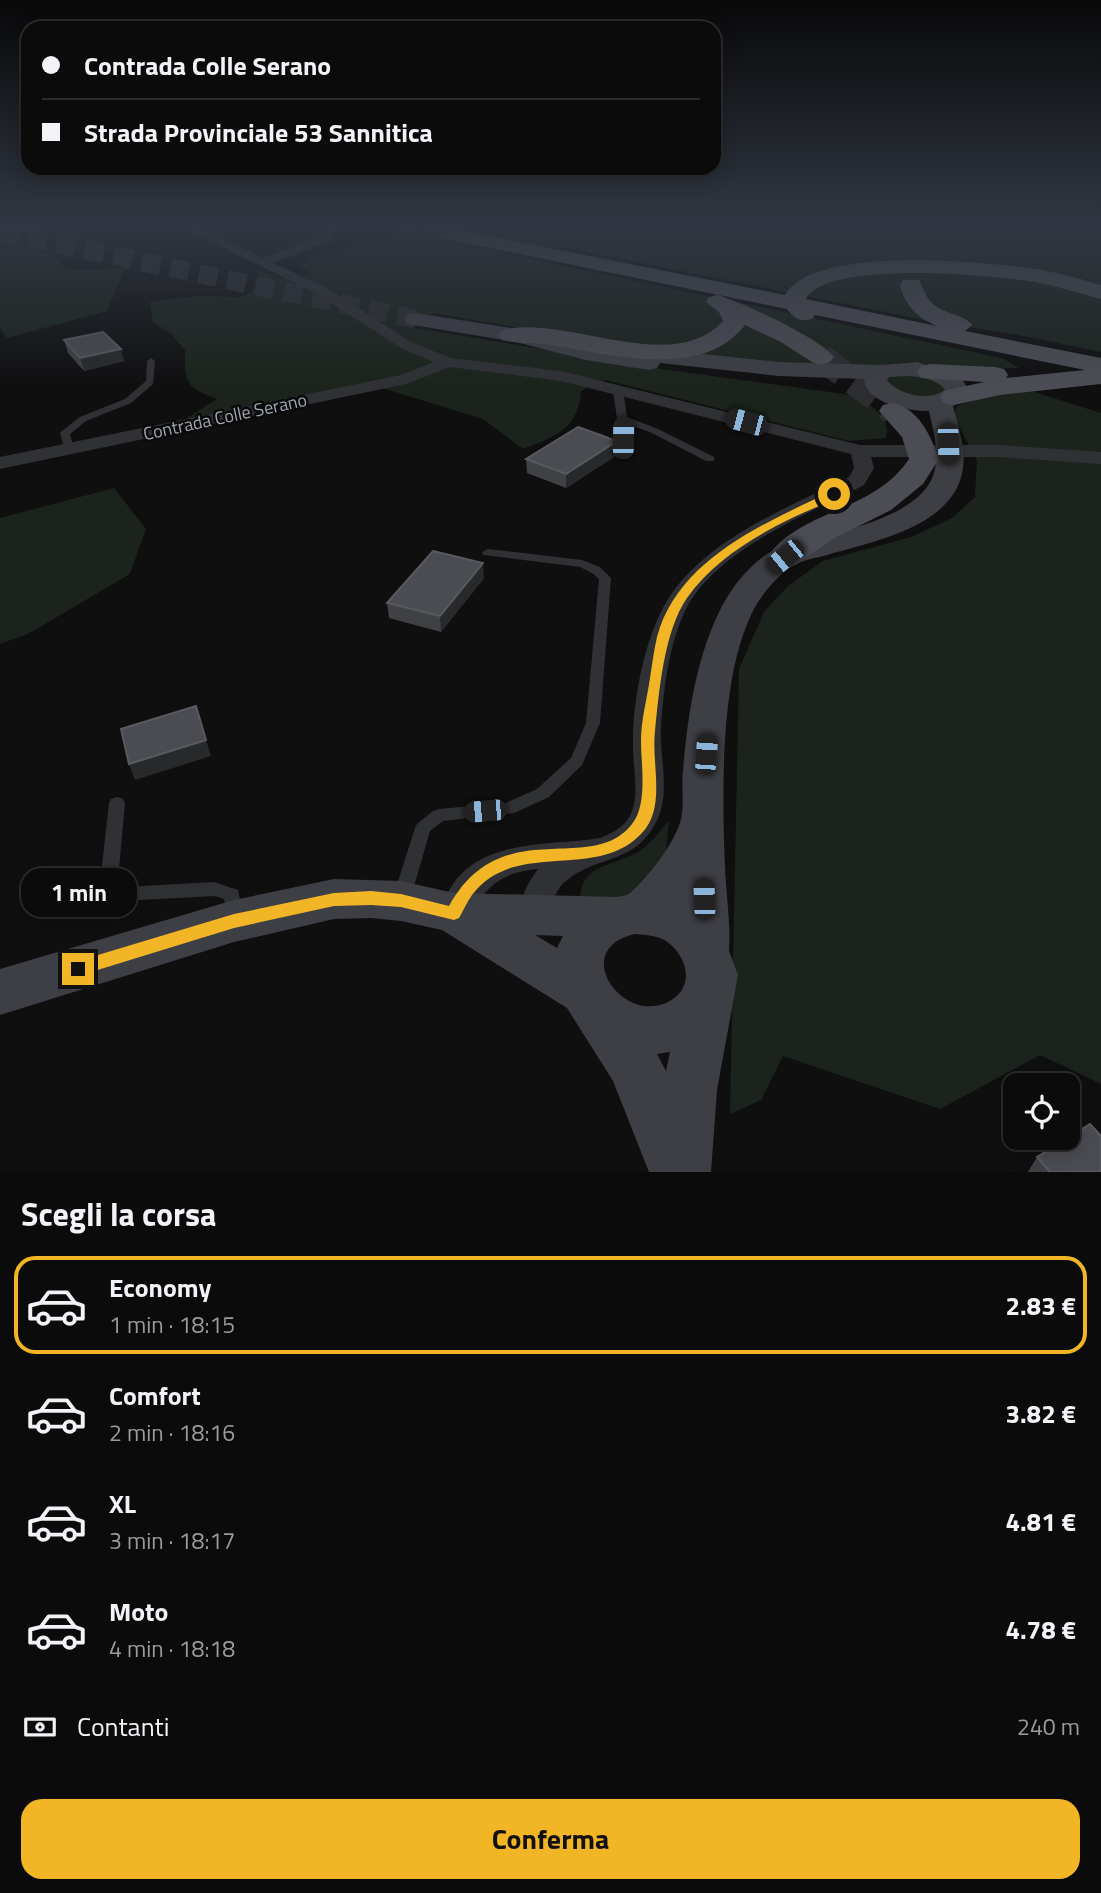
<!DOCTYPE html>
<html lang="it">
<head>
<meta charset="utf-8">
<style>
  :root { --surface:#0b0b0c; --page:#19191a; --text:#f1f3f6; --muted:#9a9b9d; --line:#2b2b2d; --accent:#f2b525 }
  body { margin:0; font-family:"Titillium Web",sans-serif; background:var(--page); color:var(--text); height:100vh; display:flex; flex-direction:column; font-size:26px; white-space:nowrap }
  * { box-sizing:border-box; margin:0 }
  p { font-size:23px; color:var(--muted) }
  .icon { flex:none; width:38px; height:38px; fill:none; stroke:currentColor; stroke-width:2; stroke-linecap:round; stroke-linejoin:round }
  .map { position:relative; height:1172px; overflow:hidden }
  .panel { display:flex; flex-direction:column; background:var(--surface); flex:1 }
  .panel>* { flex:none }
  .top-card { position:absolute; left:21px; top:21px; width:700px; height:154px; border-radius:21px; box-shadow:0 4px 18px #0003,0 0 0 2px var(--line); display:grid; align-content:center; height:154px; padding:0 21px; background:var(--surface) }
  .fabs { position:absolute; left:1003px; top:1073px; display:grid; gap:14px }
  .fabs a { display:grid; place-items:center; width:77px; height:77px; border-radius:14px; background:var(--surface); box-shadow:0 4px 18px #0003,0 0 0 2px var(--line); font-size:35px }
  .end { position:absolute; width:32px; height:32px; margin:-16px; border:9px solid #f2b525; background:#111; box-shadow:0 0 0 4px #111 }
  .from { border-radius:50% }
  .bubble { position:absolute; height:49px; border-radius:21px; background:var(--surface); box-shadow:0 4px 18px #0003,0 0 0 2px var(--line); font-size:23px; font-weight:700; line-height:49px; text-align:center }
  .car { position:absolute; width:21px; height:42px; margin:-21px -10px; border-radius:9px; box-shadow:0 0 5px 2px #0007; background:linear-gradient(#222 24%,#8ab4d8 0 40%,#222 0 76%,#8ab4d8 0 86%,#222 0) }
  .top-card b { display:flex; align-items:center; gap:24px; height:66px; font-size:26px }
  .top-card b+b { border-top:2px solid var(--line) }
  .top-card i { width:18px; height:18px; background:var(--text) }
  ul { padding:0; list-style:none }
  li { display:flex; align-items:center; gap:21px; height:98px; margin:0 14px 10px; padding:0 7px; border:4px solid transparent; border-radius:21px }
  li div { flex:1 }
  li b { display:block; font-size:26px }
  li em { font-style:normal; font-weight:700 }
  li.active { border-color:var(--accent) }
  li>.icon { width:63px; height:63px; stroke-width:1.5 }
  h2 { padding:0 21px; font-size:32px; line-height:84px }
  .pay { display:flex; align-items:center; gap:18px; height:77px; padding:0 21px; font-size:26px }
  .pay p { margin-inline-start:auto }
  .primary-button { display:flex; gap:14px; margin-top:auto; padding:14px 21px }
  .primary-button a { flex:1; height:80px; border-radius:21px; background:var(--accent); color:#111; font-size:28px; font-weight:700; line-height:80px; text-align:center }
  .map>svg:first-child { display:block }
  .green { fill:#1b231c }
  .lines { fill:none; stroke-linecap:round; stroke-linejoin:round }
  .secondary-tunnel { stroke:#2c2d30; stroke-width:19; stroke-dasharray:19 10; stroke-linecap:butt }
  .primary-tunnel { stroke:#2c2d30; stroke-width:27; stroke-dasharray:27 14; stroke-linecap:butt }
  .lane { fill:#303135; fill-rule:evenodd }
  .street { fill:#303135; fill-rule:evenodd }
  .secondary { fill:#3e3f45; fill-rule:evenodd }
  .primary { fill:#4c4d54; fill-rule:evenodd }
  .wall { fill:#404145 }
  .shaded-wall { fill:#28292b }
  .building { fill:#4b4c51; stroke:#585a60; stroke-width:2 }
  .route { fill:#f2b525 }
  .labels { text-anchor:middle; stroke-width:5; stroke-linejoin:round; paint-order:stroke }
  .far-street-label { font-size:18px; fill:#a0a5b1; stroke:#0a0a0b }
</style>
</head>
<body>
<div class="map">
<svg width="1101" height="1172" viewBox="0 0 1101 1172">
  <rect width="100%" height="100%" fill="#0f0f10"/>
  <path class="green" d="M 373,223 L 1101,223 L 1101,352 L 1019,335 L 934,322 L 562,247 L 537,247 L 448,231 L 441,237 L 569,267 L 1002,358 L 1019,368 L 954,369 L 909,362 L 868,367 L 717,362 L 433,313 L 415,328 L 668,370 L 859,396 C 871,406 892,419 886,438 L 849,441 L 605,380 L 581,391 C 579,429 554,437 523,449 L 483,419 L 366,383 L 184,420 L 217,399 C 186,388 184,383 185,350 L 171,334 L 153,322 L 150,302 L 194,296 L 242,297 L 266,281 L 252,268 L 282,279 L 310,275 L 301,265 L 310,257 L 409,233 Z
    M 0,242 L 50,254 L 68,270 L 125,268 L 107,311 L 7,338 L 0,327 Z
    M 892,375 L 929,376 L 946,388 C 935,409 901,392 885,385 L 887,377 Z
    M 1028,390 L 1101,413 L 1101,1084 L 1040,1055 L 940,1109 L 783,1056 L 761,1100 L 730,1114 L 739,669 L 764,612 L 788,586 L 823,561 L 911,537 L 952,518 L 975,497 L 977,460 L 953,416 L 957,406 L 988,395 Z
    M 114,488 L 146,529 L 130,574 L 28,634 L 0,644 L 0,518 Z
    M 669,820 L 666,851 L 655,868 L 638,887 L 620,900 L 580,899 C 581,863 613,867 638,852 C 651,844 659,832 669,820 Z"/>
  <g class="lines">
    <path class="secondary-tunnel" d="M 396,223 L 449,234
      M 0,232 L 415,319"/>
    <path class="primary-tunnel" d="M 821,357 L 893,411"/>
    <path class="lane" d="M 0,223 L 28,228 L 25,230 L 0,225 Z
      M 151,358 L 155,361 L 153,384 L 131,403 L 86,421 L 70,434 L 74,449 L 69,452 L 65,451 L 60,433 L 62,431 L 80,417 L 125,399 L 146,381 L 147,361 Z
      M 618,387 L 623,390 L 627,417 L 658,429 L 714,457 L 714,461 L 706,461 L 652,433 L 628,424 L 628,438 L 623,441 L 620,440 L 613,390 Z
      M 488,549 L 582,560 L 600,567 L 611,578 L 600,723 L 582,765 L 549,797 L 514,813 L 443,821 L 430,831 L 411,897 L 408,902 L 402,904 L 396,902 L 393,897 L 415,828 L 417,824 L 433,811 L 439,809 L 506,803 L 537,789 L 571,758 L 586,723 L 599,579 L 592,573 L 580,567 L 484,555 L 482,553 L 484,551 Z
      M 117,797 L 123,799 L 125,803 L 118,880 L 125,887 L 214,882 L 238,890 L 243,914 L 240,919 L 234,921 L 228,919 L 224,899 L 214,896 L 121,901 C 112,898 105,891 100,883 L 109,803 L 111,799 Z"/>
    <path class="street" d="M 39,223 L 71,223 L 65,227 L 0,235 L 0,227 Z
      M 174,223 L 189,223 L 263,258 L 322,235 L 327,231 L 321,223 L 333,223 L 339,231 L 330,241 L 273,263 L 327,288 L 411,342 L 451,358 L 561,371 L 860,445 L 999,445 L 1101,452 L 1101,464 L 999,457 L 871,457 L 874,468 L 864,485 C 808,514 718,549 687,607 C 669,642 664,687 661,726 C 659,756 671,792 657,820 C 635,868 591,853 560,887 C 551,898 553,915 547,927 L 535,931 L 523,927 C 514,908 526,885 538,869 C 499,872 482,890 466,923 L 454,927 L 442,923 L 438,913 C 442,903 447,893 453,884 C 484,838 553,846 600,838 C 611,834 624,827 630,816 C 640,796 633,769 633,747 C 632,702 645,631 672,593 C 714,535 788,508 849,477 L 854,468 L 851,454 L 561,381 L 450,367 L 406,384 L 0,469 L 0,457 L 401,375 L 434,362 L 401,348 L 317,294 Z"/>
    <path class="secondary" d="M 415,313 L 544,333 L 554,339 L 619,351 L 629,346 L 779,362 L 881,365 L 917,362 L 960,376 L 970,392 L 953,406 C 958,426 966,448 963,468 C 955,527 874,541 827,555 C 817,558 806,559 797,564 C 784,570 774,581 765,592 C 718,652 722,792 725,867 C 726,894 731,924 729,951 L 738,975 L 717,1090 L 711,1172 L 649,1172 L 613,1081 L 567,1008 L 442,930 L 401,921 L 371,918 L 334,919 L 234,942 L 0,1015 L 0,969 L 234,900 L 334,879 L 401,881 L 454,893 L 616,897 C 622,896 627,896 631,892 C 649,876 672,846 680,823 C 685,807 681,786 683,770 C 688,714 696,657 722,606 C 733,585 751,563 772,551 C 782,545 795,544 807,541 C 845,530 926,515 935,469 C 939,450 933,429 929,411 C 909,411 866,404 864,379 L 779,376 L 660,363 L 657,368 L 649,370 L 586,360 L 516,342 L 407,324 L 404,319 L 407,314 ZM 908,376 C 921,377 937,379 945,390 C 927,402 902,395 887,381 L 889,377 ZM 635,934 C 645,935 657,935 666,941 C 688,956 696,988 668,1002 C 622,1025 569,949 635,934 ZM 535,935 L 563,936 L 557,948 ZM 670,1052 L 666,1071 L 657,1054 Z"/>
    <path class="primary" d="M 449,228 L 785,295 C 812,246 978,261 1028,268 C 1053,271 1077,278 1101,285 L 1101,299 C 1077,293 1053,284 1028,281 C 989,275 825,260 806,299 L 937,326 C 918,318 905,306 900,285 L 903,280 L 919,280 C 924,289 925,297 933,304 C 944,314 964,314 972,325 L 965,331 L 1101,358 L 1101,384 L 1000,395 L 954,405 L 944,403 L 940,397 L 944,391 L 984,382 L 921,378 L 917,372 L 921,366 L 930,364 L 995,367 L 1004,369 L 1008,375 L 1006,378 L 1085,370 L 815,315 L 812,319 C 800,322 795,319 787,309 L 442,238 L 439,234 Z
      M 717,295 C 740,301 821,339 834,357 L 830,362 L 821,365 L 812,362 L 781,342 L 745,325 C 702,381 610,354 551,345 C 535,342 518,344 502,340 L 499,335 L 502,330 C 566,314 672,377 723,321 L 719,312 L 706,302 L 709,297 Z
      M 893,403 C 919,409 931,436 939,459 L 923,484 L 891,510 L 833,539 L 797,564 L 785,568 L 773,564 L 767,557 C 801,509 874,512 909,459 L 902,437 L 879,411 L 883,405 Z"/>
  </g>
  <path class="wall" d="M 64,340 L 124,361 L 84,371 L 68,353 Z
    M 617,455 L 566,488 L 527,473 L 526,459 Z
    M 484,578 L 441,632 L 389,618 L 387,603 Z
    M 1037,1157 L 1101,1172 L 1028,1172 Z"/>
  <path class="shaded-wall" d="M 121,349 L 124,361 L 84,371 L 80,358 Z
    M 617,441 L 617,455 L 566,488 L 566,474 Z
    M 483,563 L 484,578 L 441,632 L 440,616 Z
    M 206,740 L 211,756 L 135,780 L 129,764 Z"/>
  <path class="building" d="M 103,332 L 121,349 L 80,358 L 64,340 Z
    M 578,427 L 617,441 L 566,474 L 526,459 Z
    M 433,551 L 483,563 L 440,616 L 387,603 Z
    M 196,706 L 206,740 L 129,764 L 121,729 Z
    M 1090,1124 L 1101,1136 L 1101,1172 L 1050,1172 L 1037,1157 Z"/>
  <linearGradient id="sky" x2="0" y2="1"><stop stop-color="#080809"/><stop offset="0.58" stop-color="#313742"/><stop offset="1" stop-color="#313742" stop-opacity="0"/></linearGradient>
  <rect width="1101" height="387" fill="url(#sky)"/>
  <path class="route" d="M 830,492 L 839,494 C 826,504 807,511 792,518 C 753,537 712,562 687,598 C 664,631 659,692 655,731 C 651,764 667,808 641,834 C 595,882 515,838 472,895 C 467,902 463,911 459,918 L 454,920 L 401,907 L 371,905 L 334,906 L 234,928 L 78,976 L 72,974 L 69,969 L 72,963 L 78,961 L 234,914 L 334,893 L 371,891 L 401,894 L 449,906 C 502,811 591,877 632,824 C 648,804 641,765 641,741 C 641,720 647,699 650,678 C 652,665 654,650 657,637 C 678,559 765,523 830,492 Z"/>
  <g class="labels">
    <g class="far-street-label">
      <text transform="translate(225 417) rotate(-12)" y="6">Contrada Colle Serano</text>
    </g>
  </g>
</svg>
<div class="fabs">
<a><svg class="icon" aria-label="locate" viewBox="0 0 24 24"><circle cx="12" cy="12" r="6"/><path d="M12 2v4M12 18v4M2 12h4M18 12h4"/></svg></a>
</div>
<i class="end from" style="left:834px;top:494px"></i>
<i class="end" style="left:78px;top:969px"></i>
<div class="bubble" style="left:21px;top:868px;width:116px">1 min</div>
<i class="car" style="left:746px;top:422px;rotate:285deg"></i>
<i class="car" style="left:623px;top:438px;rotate:1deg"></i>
<i class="car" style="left:948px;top:444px;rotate:178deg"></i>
<i class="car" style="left:785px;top:557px;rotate:231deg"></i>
<i class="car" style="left:706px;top:754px;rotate:4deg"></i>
<i class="car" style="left:485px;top:811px;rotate:265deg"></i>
<i class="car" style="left:704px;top:899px;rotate:358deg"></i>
<div class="top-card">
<b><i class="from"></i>Contrada Colle Serano</b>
<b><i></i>Strada Provinciale 53 Sannitica</b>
</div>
</div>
<section class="panel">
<h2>Scegli la corsa</h2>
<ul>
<li class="active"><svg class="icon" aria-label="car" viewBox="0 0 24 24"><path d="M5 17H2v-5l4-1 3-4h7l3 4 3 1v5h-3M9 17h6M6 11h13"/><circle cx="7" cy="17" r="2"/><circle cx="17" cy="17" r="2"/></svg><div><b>Economy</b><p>1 min · 18:15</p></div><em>2.83 €</em></li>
<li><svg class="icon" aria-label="car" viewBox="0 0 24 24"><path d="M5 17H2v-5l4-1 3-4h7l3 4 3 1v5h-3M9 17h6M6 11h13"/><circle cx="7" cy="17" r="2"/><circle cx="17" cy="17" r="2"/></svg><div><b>Comfort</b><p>2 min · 18:16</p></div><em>3.82 €</em></li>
<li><svg class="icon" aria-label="car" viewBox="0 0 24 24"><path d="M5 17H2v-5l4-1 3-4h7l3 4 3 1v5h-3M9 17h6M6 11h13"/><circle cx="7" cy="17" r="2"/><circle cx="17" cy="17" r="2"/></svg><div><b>XL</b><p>3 min · 18:17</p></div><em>4.81 €</em></li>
<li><svg class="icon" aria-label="car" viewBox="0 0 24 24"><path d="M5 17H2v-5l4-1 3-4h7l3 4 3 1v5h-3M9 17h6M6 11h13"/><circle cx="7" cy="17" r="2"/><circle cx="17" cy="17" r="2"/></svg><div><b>Moto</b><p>4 min · 18:18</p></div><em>4.78 €</em></li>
</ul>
<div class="pay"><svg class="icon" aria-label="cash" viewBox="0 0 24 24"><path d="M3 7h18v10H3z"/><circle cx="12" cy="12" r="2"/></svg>Contanti<p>240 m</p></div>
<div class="primary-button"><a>Conferma</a></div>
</section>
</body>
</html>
